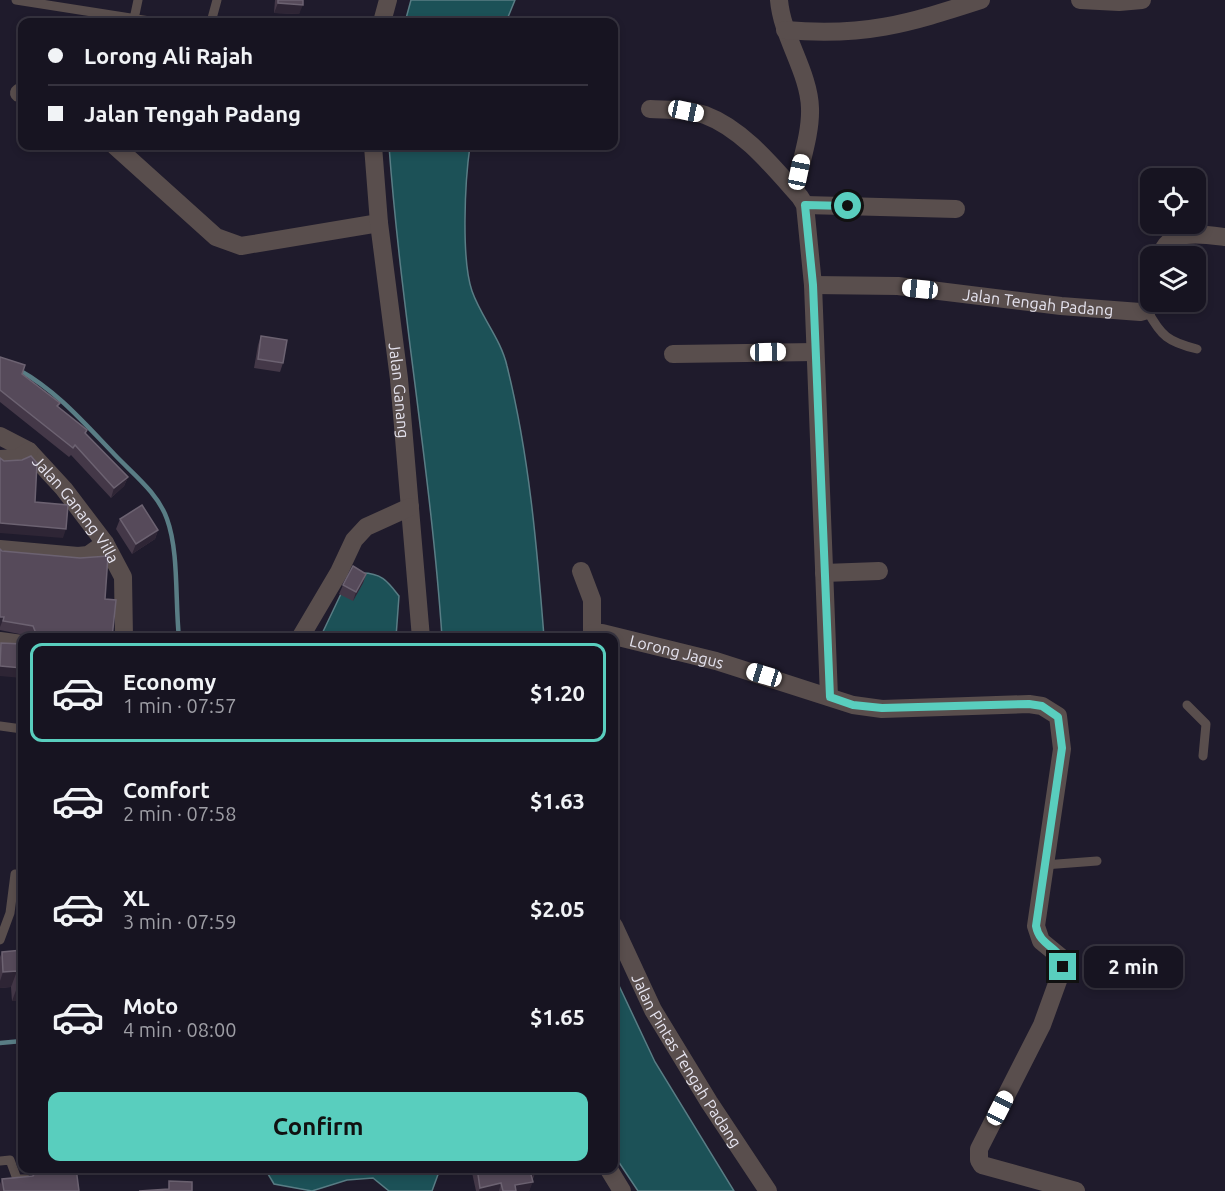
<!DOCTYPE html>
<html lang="en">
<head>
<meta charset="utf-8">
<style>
  :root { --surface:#171421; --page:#24212e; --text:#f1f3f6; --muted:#9e9ea5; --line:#36333f; --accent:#59cebe }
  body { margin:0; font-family:Ubuntu,sans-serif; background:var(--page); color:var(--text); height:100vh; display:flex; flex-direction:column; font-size:22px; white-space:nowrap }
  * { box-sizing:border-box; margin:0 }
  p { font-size:20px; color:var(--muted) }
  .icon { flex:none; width:33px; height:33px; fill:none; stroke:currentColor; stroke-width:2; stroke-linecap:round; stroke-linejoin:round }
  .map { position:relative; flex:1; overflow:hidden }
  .details { position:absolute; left:18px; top:633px; width:600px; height:540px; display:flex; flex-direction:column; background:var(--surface); border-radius:12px; box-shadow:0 3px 9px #0003,0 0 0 2px var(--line) }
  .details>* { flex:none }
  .banner { position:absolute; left:18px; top:18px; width:600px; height:132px; border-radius:12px; box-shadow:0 3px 9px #0003,0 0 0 2px var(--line); display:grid; align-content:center; height:132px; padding:0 30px; background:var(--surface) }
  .fabs { position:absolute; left:1140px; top:168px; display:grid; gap:12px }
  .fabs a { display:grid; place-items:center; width:66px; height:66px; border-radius:12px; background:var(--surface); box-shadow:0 3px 9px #0003,0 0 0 2px var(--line); font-size:30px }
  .end { position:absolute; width:27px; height:27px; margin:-14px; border:8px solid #59cebe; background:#111; box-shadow:0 0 0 3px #111 }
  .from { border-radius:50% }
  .bubble { position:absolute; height:42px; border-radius:12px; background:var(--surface); box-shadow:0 3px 9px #0003,0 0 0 2px var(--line); font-size:20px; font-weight:700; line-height:42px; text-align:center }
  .car { position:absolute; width:18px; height:36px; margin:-18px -9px; border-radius:8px; box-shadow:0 0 4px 2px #0007; background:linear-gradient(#fff 24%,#345 0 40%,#fff 0 76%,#345 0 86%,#fff 0) }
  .banner b { display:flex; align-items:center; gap:21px; height:57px; font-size:22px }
  .banner b+b { border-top:2px solid var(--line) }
  .banner i { width:15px; height:15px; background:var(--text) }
  ul { padding:10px 0 0; list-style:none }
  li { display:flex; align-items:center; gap:18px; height:99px; margin:0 12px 9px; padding:0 18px; border:3px solid transparent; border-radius:12px }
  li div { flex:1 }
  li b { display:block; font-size:22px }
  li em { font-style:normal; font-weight:700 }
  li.active { border-color:var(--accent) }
  li>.icon { width:54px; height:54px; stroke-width:1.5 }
  .action { display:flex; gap:12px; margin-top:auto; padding:12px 30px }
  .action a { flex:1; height:69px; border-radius:12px; background:var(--accent); color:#111; font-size:24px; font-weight:700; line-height:69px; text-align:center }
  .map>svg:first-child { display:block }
  .water { fill:#1c5157; stroke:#597d85; stroke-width:1.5 }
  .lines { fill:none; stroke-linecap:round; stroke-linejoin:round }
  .stream { stroke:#597d85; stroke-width:4.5 }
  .service { stroke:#594e4d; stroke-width:9 }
  .minor { stroke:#594e4d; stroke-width:18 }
  .wall { fill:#443848 }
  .shaded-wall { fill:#2e2535 }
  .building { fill:#564a5a; stroke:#6c6271; stroke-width:1.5 }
  .route { stroke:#59cebe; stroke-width:8 }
  .labels { text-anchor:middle; stroke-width:5; stroke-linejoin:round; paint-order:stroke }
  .street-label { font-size:16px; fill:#e6e4f0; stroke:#09070e }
</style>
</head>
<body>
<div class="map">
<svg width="1225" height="1191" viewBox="0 0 1225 1191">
  <rect width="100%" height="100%" fill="#1f1b2c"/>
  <path class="water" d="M 411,0 L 515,0 L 506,22 L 405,22 Z
    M 389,146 L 470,146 C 465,180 461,259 472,291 C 481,317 501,339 507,366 C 529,454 537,547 544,637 L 442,637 C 431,473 401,310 389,146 Z
    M 362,573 C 382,573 388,582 399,596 L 396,637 L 320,638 L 349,577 Z
    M 614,975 L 655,1062 L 734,1191 L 638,1191 L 614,1155 Z
    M 265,1169 L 440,1169 L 432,1191 L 389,1191 L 373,1178 L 347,1180 L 312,1191 L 274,1184 Z"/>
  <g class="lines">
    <path class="stream" d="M 19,370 C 57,391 85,424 115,455 C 133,474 158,493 167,519 C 179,552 175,601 179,638
      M 0,1043 L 22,1041"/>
    <path class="service" d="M 16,0 L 156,22
      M 134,19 L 138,0
      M 211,22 L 217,0
      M 1147,310 C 1161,336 1168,342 1197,349
      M 1187,705 L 1206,724 L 1203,756
      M 0,726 L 22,729
      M 1044,865 L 1097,861
      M 0,940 L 10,913 L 15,874
      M 0,1161 L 10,1160 L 17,1179 L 26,1179"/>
    <g class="minor">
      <path d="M 779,0 C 782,37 809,72 810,108 C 811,134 800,164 795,190"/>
      <path d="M 1080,0 L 1119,2 L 1142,0"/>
      <path d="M 382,22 L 388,0"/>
      <path d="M 785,30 C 864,37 907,24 981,0"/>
      <path d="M 19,93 L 22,91"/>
      <path d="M 650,109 C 668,110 688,109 705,115 C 743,129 774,168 800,197 L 805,205 L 813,285 L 829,697"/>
      <path d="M 115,146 L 216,237 L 241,246 L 379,223"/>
      <path id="s1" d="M 373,146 L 379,223 L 399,379 L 421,638"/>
      <path d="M 805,205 L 956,209"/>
      <path d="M 1161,256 C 1168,228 1202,234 1225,237"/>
      <path id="s2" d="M 813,285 L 898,286 L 1061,306 L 1140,312 L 1147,310 L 1152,302"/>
      <path d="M 673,354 L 815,352"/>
      <path id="s3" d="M 0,436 L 29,451 L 64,489 L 105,543 L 123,577 L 124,638"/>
      <path d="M 0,459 L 18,458 L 29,451"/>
      <path d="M 0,549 L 78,556 L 88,555 L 105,543"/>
      <path d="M 581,571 L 592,600 L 592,633"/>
      <path d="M 824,573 L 879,571"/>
      <path id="s4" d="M 592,633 L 602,633 L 716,661 L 853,705 L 882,709 L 1029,704 L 1042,706 L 1058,716 L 1062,749 L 1036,926 L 1041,941 L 1063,959 L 1063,967 L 1042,1025 L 979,1149 L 979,1160 L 982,1165 L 1076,1191"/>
      <path d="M 300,638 L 339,572 L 354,540 L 366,527 L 410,507"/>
      <path d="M 0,641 L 22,644"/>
      <path id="s5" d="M 614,926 L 653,1010 L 709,1102 L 768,1191"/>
      <path d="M 608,1168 L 622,1191"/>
    </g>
  </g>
  <path class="wall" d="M 275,0 L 303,0 L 299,14 L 274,13 Z
    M 261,336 L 283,363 L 280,372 L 254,368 L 258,345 Z
    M 0,357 L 60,403 L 58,407 L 87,430 L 86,434 L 128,477 L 124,486 L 111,498 L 71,455 L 69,457 L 0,402 Z
    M 120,519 L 158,530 L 155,539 L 132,554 L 116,529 Z
    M 0,549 L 105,599 L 112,638 L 30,638 L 29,636 L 0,630 Z
    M 366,574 L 363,583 L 353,601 L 339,594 L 343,585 Z
    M 22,950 L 22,1001 L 12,1001 L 11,987 L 0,988 L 0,957 L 2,952 Z
    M 22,1066 L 22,1083 L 20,1072 Z
    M 33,1168 L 76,1168 L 79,1191 L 0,1191 L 0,1184 L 2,1179 L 32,1176 L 31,1174 Z
    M 471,1168 L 536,1168 L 536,1170 L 529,1191 L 476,1191 Z"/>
  <path class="shaded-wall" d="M 278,3 L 303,5 L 299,14 L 274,13 Z
    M 128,477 L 124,486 L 111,498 L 114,488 Z
    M 0,523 L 66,529 L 63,538 L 0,533 Z
    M 158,530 L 155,539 L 132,554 L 136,544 Z
    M 366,574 L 363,583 L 353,601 L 356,592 Z
    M 0,617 L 4,617 L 0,627 Z
    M 0,666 L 22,668 L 22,678 L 0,676 Z
    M 17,971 L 11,987 L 0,988 L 0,981 L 3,972 Z
    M 18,985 L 22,985 L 22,1001 L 12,1001 Z
    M 536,1170 L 532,1179 L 530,1171 Z
    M 533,1182 L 529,1191 L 513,1191 L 515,1185 Z
    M 501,1183 L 499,1191 L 479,1191 L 480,1188 Z"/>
  <path class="building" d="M 278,0 L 303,0 L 303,5 L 278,3 Z
    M 261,336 L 287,340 L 283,363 L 258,359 Z
    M 0,357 L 25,365 L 22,374 L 60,403 L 57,406 L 87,430 L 85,433 L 128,477 L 114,488 L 75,445 L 73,448 L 0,390 Z
    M 31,456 L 37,463 L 35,502 L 68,505 L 66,529 L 0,523 L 0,458 L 4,461 L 22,460 Z
    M 142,505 L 158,530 L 136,544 L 120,519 Z
    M 0,549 L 2,551 L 80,558 L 108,556 L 105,599 L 116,600 L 112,638 L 35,638 L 37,636 L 33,626 L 3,621 L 4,617 L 0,617 Z
    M 353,566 L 366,574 L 356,592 L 343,585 Z
    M 1,643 L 22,644 L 22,668 L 0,666 Z
    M 22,950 L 22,985 L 18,985 L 17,971 L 3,972 L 2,952 Z
    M 36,1168 L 76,1168 L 79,1191 L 4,1191 L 2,1179 L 33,1176 L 37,1170 Z
    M 477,1168 L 536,1168 L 536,1170 L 530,1171 L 533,1182 L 515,1185 L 516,1191 L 503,1191 L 501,1183 L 480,1188 Z
    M 169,1181 L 192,1182 L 192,1191 L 139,1191 L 169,1189 Z"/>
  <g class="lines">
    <path class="route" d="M 848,206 L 805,205 L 813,285 L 830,697 L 853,705 L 882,708 L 1029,704 L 1042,706 L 1058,717 L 1062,748 L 1036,926 C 1040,948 1062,946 1063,967"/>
  </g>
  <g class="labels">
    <g class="street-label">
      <text dy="6" stroke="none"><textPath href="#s2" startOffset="226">Jalan Tengah Padang</textPath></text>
      <text dy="6" stroke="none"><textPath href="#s1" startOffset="246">Jalan Ganang</textPath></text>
      <text dy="6" stroke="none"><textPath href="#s3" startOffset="108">Jalan Ganang Villa</textPath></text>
      <text dy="6" stroke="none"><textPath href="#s4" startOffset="87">Lorong Jagus</textPath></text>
      <text dy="6" stroke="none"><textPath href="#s5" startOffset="153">Jalan Pintas Tengah Padang</textPath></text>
    </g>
  </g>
</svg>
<div class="fabs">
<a><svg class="icon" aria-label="locate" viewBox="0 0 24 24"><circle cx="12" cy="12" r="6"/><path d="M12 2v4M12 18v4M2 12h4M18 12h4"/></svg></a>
<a><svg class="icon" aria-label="layers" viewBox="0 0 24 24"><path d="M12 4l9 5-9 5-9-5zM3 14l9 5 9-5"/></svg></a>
</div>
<i class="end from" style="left:848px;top:206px"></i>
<i class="end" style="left:1063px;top:967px"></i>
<div class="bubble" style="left:1084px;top:946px;width:99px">2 min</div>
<i class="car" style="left:686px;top:111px;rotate:102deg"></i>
<i class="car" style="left:799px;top:172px;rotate:12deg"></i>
<i class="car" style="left:920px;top:289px;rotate:276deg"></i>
<i class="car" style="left:768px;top:352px;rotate:89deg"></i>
<i class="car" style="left:764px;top:675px;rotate:287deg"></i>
<i class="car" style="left:1000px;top:1108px;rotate:27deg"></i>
<div class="banner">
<b><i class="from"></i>Lorong Ali Rajah</b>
<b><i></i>Jalan Tengah Padang</b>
</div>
<section class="details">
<ul>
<li class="active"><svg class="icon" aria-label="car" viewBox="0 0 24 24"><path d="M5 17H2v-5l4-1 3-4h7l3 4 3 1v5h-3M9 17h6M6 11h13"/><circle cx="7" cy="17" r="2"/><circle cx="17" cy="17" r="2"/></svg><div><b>Economy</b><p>1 min · 07:57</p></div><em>$1.20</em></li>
<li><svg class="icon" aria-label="car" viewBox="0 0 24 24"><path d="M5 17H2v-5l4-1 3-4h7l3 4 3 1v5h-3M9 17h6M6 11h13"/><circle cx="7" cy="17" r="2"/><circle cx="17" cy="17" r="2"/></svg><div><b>Comfort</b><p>2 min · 07:58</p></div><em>$1.63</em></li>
<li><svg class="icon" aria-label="car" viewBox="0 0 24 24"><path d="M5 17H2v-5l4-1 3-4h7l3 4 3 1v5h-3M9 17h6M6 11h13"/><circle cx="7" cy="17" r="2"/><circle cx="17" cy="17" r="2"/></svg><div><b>XL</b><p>3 min · 07:59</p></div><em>$2.05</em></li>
<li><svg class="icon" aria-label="car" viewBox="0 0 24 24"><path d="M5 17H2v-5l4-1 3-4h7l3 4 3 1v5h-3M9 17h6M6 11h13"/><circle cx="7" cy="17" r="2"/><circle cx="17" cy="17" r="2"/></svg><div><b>Moto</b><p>4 min · 08:00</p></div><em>$1.65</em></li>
</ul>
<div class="action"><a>Confirm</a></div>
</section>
</div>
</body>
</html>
